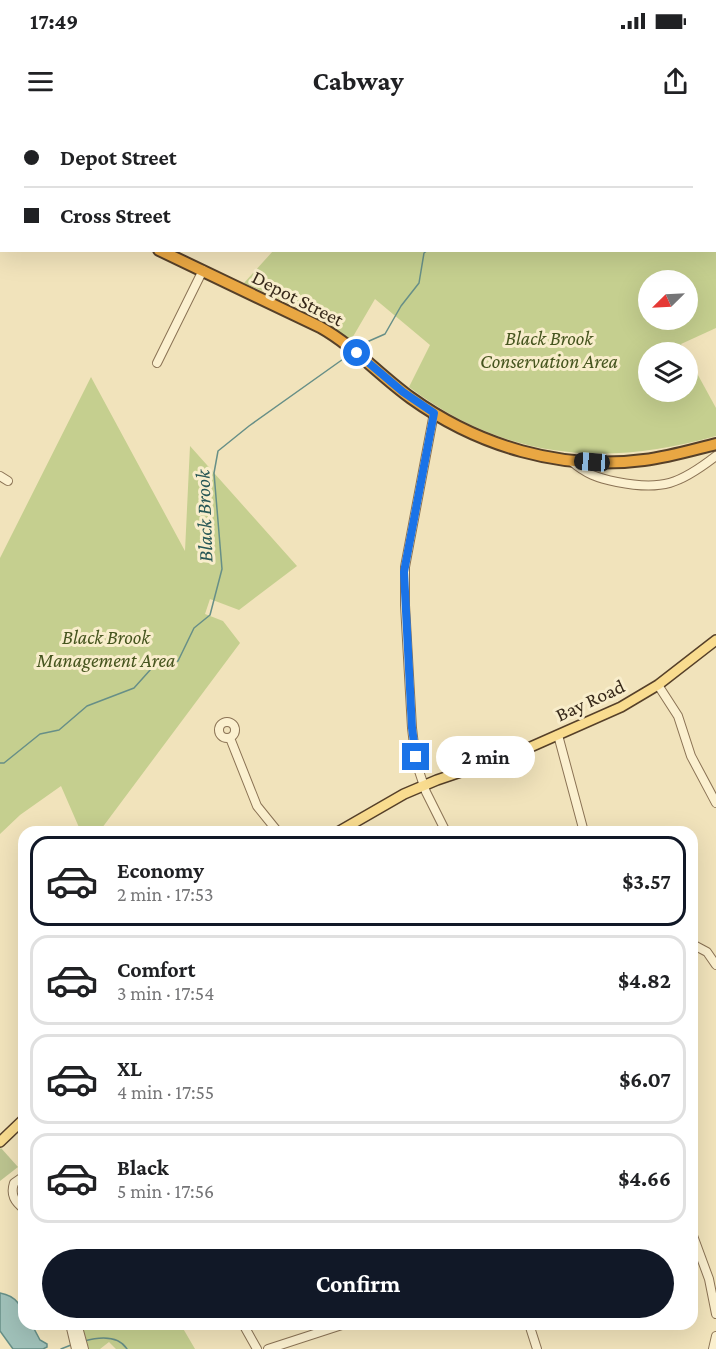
<!DOCTYPE html>
<html lang="en">
<head>
<meta charset="utf-8">
<style>
  :root { --surface:#fff; --page:#f2f2f2; --text:#202124; --muted:#757577; --line:#e0e0e0; --accent:#111827 }
  body { margin:0; font-family:"Crimson Pro",serif; background:var(--page); color:var(--text); height:100vh; display:flex; flex-direction:column; font-size:22px; white-space:nowrap }
  * { box-sizing:border-box; margin:0 }
  p { font-size:20px; color:var(--muted) }
  .icon { flex:none; width:33px; height:33px; fill:none; stroke:currentColor; stroke-width:2; stroke-linecap:round; stroke-linejoin:round }
  .map { position:relative; flex:1; overflow:hidden }
  .side { position:absolute; left:18px; top:706px; width:680px; height:504px; display:flex; flex-direction:column; background:var(--surface); border-radius:18px; box-shadow:0 6px 24px #0002 }
  .side>* { flex:none }
  .guide { position:absolute; left:0px; top:0px; width:717px; height:132px; box-shadow:0 6px 24px #0002; display:grid; align-content:center; height:132px; padding:0 24px; background:var(--surface) }
  .needle { width:39px; rotate:246deg }
  .controls { position:absolute; left:638px; top:150px; display:grid; gap:12px }
  .controls a { display:grid; place-items:center; width:60px; height:60px; border-radius:50%; background:var(--surface); box-shadow:0 6px 24px #0002; font-size:30px }
  .end { position:absolute; width:27px; height:27px; margin:-14px; border:8px solid #1a73e8; background:#fff; box-shadow:0 0 0 3px #fff }
  .from { border-radius:50% }
  .bubble { position:absolute; height:42px; border-radius:21px; background:var(--surface); box-shadow:0 6px 24px #0002; font-size:20px; font-weight:700; line-height:42px; text-align:center }
  .car { position:absolute; width:18px; height:36px; margin:-18px -9px; border-radius:8px; box-shadow:0 0 4px 2px #0007; background:linear-gradient(#222 24%,#8ab4d8 0 40%,#222 0 76%,#8ab4d8 0 86%,#222 0) }
  .guide b { display:flex; align-items:center; gap:21px; height:57px; font-size:22px }
  .guide b+b { border-top:2px solid var(--line) }
  .guide i { width:15px; height:15px; background:var(--text) }
  ul { padding:10px 0 0; list-style:none }
  li { display:flex; align-items:center; gap:18px; height:90px; margin:0 12px 9px; padding:0 12px; border:3px solid var(--line); border-radius:18px }
  li div { flex:1 }
  li b { display:block; font-size:22px }
  li em { font-style:normal; font-weight:700 }
  li.on { border-color:var(--accent) }
  li>.icon { width:54px; height:54px; stroke-width:1.5 }
  .action { display:flex; gap:12px; margin-top:auto; padding:12px 24px }
  .action a { flex:1; height:69px; border-radius:36px; background:var(--accent); color:#fff; font-size:24px; font-weight:700; line-height:69px; text-align:center }
  .status { display:flex; justify-content:space-between; align-items:center; height:42px; padding:0 30px; background:var(--surface); direction:ltr }
  .status svg { height:16px; fill:currentColor }
  header { display:flex; justify-content:space-between; align-items:center; height:78px; padding:0 24px; background:var(--surface); font-size:27px; font-weight:700 }
  .map>svg:first-child { display:block }
  .green { fill:#c5cf8f; fill-rule:evenodd }
  .cemetery { fill:#bbc38f }
  .water { fill:#a0c1b9; stroke:#678f87; stroke-width:1.5 }
  .lines { fill:none; stroke-linecap:round; stroke-linejoin:round }
  .stream { stroke:#678f87; stroke-width:1.5 }
  .minor-casing { stroke:#8a7254; stroke-width:10 }
  .major-casing { stroke:#564029; stroke-width:12 }
  .highway-casing { stroke:#564029; stroke-width:14 }
  .minor { stroke:#fbf0cf; stroke-width:8 }
  .major { stroke:#f9dc8f; stroke-width:9 }
  .highway { stroke:#e9a743; stroke-width:10 }
  .route { stroke:#1a73e8; stroke-width:8 }
  .labels { text-anchor:middle; stroke-width:6; stroke-linejoin:round; paint-order:stroke }
  .street-label { font-size:20px; fill:#37291a; stroke:#f8edcb }
  .park-label { font-size:20px; font-style:italic; fill:#46551f; stroke:#f8edcb }
  .water-label { font-size:21px; font-style:italic; fill:#285857; stroke:#f8edcb }
</style>
</head>
<body>
<div class="status"><b>17:49</b><svg viewBox="0 0 49 12"><path d="M0 12V9h3v3zM5 12V6h3v6zM10 12V3h3v9zM15 12V0h3v12zM26 1h20v11H26zM47 4h2v5h-2z"/></svg></div>
<header><svg class="icon" aria-label="menu" viewBox="0 0 24 24"><path d="M4 6h16M4 12h16M4 18h16"/></svg>Cabway<svg class="icon" aria-label="share" viewBox="0 0 24 24"><path d="M12 15V3M7 8l5-5 5 5M5 13v7h14v-7"/></svg></header>
<div class="map">
<svg width="716" height="1229" viewBox="0 0 716 1229">
  <rect width="100%" height="100%" fill="#f1e3bb"/>
  <path class="green" d="M 270,0 L 716,0 L 716,208 L 681,224 L 685,232 L 648,232 L 648,272 L 687,272 L 687,235 L 716,288 L 716,316 C 603,348 504,339 409,267 L 430,225 L 375,179 L 351,220 L 308,192 L 244,163 L 273,131 L 716,130 L 716,2 ZM 687,160 L 687,200 L 648,200 L 648,160 Z
    M 91,257 L 185,431 L 190,326 L 297,446 L 239,490 L 210,479 L 205,494 L 223,501 L 240,523 L 99,712 L 81,712 L 61,666 L 20,695 L 0,714 L 0,438 Z
    M 82,1205 L 181,1205 L 195,1229 L 116,1229 L 109,1222 L 100,1229 L 89,1229 Z"/>
  <path class="cemetery" d="M 1,1028 L 18,1047 L 0,1061 L 0,1029 Z"/>
  <path class="water" d="M 0,1173 C 17,1176 24,1188 24,1204 L 32,1205 L 40,1220 L 47,1224 L 47,1227 L 43,1229 L 13,1229 L 0,1211 Z"/>
  <g class="lines">
    <path class="stream" d="M 439,0 L 439,2
      M 360,225 L 385,214 L 401,186 L 419,163 L 424,133 L 428,130
      M 0,643 L 4,643 L 40,614 L 59,610 L 87,586 L 134,568 L 151,549 L 178,541 L 194,508 L 210,495 L 222,449 L 214,353 L 218,331 L 249,306 L 346,237
      M 84,1221 C 99,1217 118,1215 127,1229
      M 61,1229 L 71,1225"/>
    <g class="minor-casing">
      <path id="minor" d="M 215,0 L 217,2
        M 200,2 L 202,0
        M 157,243 L 203,150
        M 434,293 L 405,447 L 405,485 L 412,608 L 416,642 L 426,672 L 446,712
        M 571,341 C 586,354 597,358 617,362 C 662,371 680,364 716,336
        M 0,356 L 8,361
        M 658,565 L 678,596 L 691,636 L 716,683
        M219 610a8 8 0 1 1 16 0a8 8 0 1 1-16 0Z
        M 558,615 L 584,712
        M 230,618 L 257,686 L 278,712
        M 692,824 L 707,832 L 716,845
        M 24,1056 L 14,1063 C 10,1075 15,1082 24,1089
        M 692,1113 L 709,1159 L 716,1194
        M 72,1204 L 71,1208 L 76,1229
        M 75,1204 L 78,1207 L 84,1229
        M 243,1204 L 257,1229
        M 529,1204 L 537,1229
        M 268,1229 L 345,1204
        M 713,1229 L 716,1216"/>
    </g>
    <g class="major-casing">
      <path id="major" d="M 338,712 L 404,674 L 437,660 L 517,633 L 621,587 L 658,565 L 716,520
        M 0,1022 L 24,999"/>
    </g>
    <g class="highway-casing">
      <path id="highway" d="M 0,55 L 2,56
        M 159,130 L 320,207 C 354,226 379,255 411,278 C 478,326 561,351 644,340 C 669,337 692,330 716,324"/>
    </g>
    <use href="#minor" class="minor"/>
    <use href="#major" class="major"/>
    <use href="#highway" class="highway"/>
  </g>
  <g class="lines">
    <path class="route" d="M 357,233 L 403,272 L 434,293 L 404,452 L 412,608 L 416,637"/>
  </g>
  <g class="labels">
    <g class="street-label">
      <text transform="translate(298 178) rotate(27)" y="7">Depot Street</text>
      <text transform="translate(590 580) rotate(-25)" y="7">Bay Road</text>
    </g>
    <g class="park-label">
      <text x="549" y="225">Black Brook<tspan x="549" dy="23">Conservation Area</tspan></text>
      <text x="106" y="524">Black Brook<tspan x="106" dy="23">Management Area</tspan></text>
    </g>
    <g class="water-label">
      <text transform="translate(204 396) rotate(-92)" y="7">Black Brook</text>
    </g>
  </g>
</svg>
<div class="controls">
<a><svg class="needle" viewBox="-14 -14 28 28"><path d="M0-13l5 13h-10z" fill="#e53935"/><path d="M0 13l5-13h-10z" fill="#757577"/></svg></a>
<a><svg class="icon" aria-label="layers" viewBox="0 0 24 24"><path d="M12 4l9 5-9 5-9-5zM3 14l9 5 9-5"/></svg></a>
</div>
<i class="end from" style="left:357px;top:233px"></i>
<i class="end" style="left:416px;top:637px"></i>
<div class="bubble" style="left:436px;top:616px;width:99px">2 min</div>
<i class="car" style="left:592px;top:342px;rotate:274deg"></i>
<div class="guide">
<b><i class="from"></i>Depot Street</b>
<b><i></i>Cross Street</b>
</div>
<section class="side">
<ul>
<li class="on"><svg class="icon" aria-label="car" viewBox="0 0 24 24"><path d="M5 17H2v-5l4-1 3-4h7l3 4 3 1v5h-3M9 17h6M6 11h13"/><circle cx="7" cy="17" r="2"/><circle cx="17" cy="17" r="2"/></svg><div><b>Economy</b><p>2 min · 17:53</p></div><em>$3.57</em></li>
<li><svg class="icon" aria-label="car" viewBox="0 0 24 24"><path d="M5 17H2v-5l4-1 3-4h7l3 4 3 1v5h-3M9 17h6M6 11h13"/><circle cx="7" cy="17" r="2"/><circle cx="17" cy="17" r="2"/></svg><div><b>Comfort</b><p>3 min · 17:54</p></div><em>$4.82</em></li>
<li><svg class="icon" aria-label="car" viewBox="0 0 24 24"><path d="M5 17H2v-5l4-1 3-4h7l3 4 3 1v5h-3M9 17h6M6 11h13"/><circle cx="7" cy="17" r="2"/><circle cx="17" cy="17" r="2"/></svg><div><b>XL</b><p>4 min · 17:55</p></div><em>$6.07</em></li>
<li><svg class="icon" aria-label="car" viewBox="0 0 24 24"><path d="M5 17H2v-5l4-1 3-4h7l3 4 3 1v5h-3M9 17h6M6 11h13"/><circle cx="7" cy="17" r="2"/><circle cx="17" cy="17" r="2"/></svg><div><b>Black</b><p>5 min · 17:56</p></div><em>$4.66</em></li>
</ul>
<div class="action"><a>Confirm</a></div>
</section>
</div>
</body>
</html>
